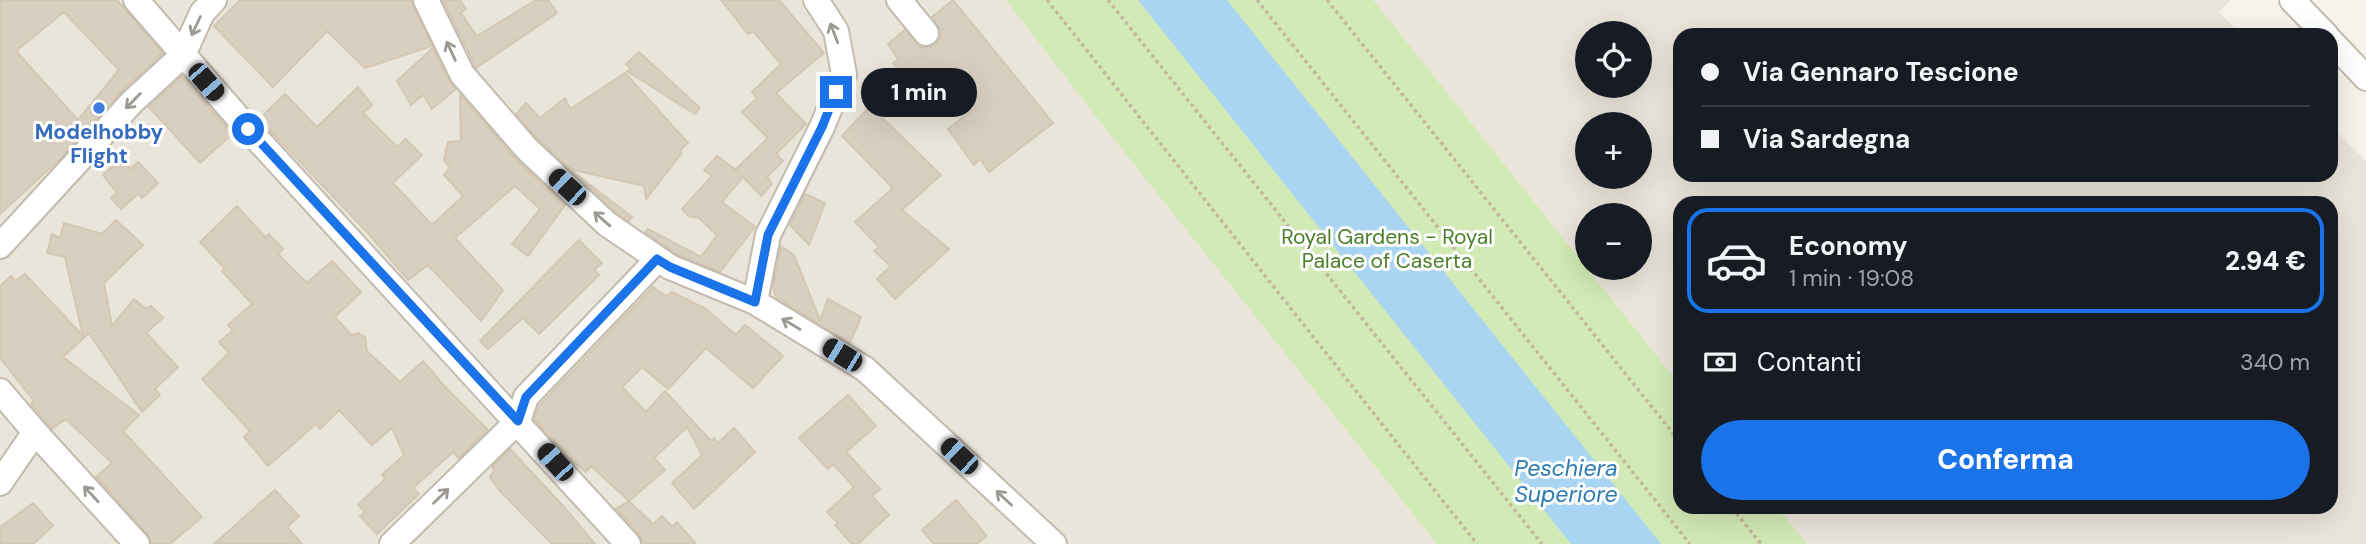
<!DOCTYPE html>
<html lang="it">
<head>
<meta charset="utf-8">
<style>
  :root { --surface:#171b24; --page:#242831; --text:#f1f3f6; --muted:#9ea1a6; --line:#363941; --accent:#1a73e8 }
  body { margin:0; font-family:"DM Sans",sans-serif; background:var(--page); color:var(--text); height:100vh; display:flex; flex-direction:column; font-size:26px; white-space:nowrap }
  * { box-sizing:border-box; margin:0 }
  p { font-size:23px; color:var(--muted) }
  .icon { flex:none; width:38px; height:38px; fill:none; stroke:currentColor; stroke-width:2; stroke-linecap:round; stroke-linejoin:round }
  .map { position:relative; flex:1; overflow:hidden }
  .panel { position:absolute; left:1673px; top:196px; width:665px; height:318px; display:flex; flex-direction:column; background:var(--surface); border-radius:21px; box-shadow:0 7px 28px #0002 }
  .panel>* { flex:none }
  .top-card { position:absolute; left:1673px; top:28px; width:665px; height:154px; border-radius:21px; box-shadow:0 7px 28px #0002; display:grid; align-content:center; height:154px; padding:0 28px; background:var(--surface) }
  .controls { position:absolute; left:1575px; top:21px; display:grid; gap:14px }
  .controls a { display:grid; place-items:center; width:77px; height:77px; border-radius:50%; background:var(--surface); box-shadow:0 7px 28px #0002; font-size:35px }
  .end { position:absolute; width:32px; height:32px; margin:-16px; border:9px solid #1a73e8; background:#fff; box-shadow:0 0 0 4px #fff }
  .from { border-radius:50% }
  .bubble { position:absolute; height:49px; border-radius:24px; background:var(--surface); box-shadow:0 7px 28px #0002; font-size:23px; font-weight:800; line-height:49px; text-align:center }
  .car { position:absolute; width:21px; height:42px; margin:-21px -10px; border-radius:9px; box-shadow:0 0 5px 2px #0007; background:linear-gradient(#222 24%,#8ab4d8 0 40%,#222 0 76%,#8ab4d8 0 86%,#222 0) }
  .top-card b { display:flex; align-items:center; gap:24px; height:66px; font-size:26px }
  .top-card b+b { border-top:2px solid var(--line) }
  .top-card i { width:18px; height:18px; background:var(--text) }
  ul { padding:12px 0 0; list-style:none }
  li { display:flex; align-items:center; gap:21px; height:105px; margin:0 14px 10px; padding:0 14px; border:4px solid transparent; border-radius:21px }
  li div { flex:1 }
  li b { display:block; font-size:26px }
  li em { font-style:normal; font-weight:800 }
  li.selected { border-color:var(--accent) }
  li>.icon { width:63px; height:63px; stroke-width:1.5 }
  .pay { display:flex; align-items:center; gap:18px; height:77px; padding:0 28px; font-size:26px }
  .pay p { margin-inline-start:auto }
  .cta { display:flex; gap:14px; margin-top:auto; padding:14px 28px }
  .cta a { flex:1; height:80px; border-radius:42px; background:var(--accent); color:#fff; font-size:28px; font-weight:800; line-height:80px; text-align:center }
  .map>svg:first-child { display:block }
  .residential { fill:#eae5da; fill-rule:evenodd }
  .green { fill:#d2eab5 }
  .water { fill:#a9d4f2 }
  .building { fill:#d8cfc1; stroke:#d3c7b4; stroke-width:2; fill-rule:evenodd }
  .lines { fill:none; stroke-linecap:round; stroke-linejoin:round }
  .minor-casing { stroke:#c2bbae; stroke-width:28 }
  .path { stroke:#c4b79f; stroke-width:3.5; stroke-dasharray:3.5 3.5; stroke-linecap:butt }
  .minor { stroke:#fff; stroke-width:24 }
  .oneway { stroke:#9c9892 }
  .route { stroke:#1a73e8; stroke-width:9 }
  .shop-dot { fill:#3f7fe0; stroke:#fff; stroke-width:2.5 }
  .labels { text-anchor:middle; stroke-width:6; stroke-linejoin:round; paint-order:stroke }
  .shop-label { font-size:21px; font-weight:bold; fill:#366cbe; stroke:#fff }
  .park-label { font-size:21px; fill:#4a7f2a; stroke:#fff }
  .water-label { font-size:23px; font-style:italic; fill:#2e7ab2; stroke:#fff }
</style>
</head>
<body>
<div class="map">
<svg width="2366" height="544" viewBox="0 0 2366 544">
  <rect width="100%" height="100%" fill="#f6f3ec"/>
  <path class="residential" d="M 0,0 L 2231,0 L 2219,12 L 2242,35 L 1680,35 L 1680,175 L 2331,175 L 2331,126 L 2366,161 L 2366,544 L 0,544 ZM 1587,33 L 1640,33 L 1640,86 L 1587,86 ZM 1587,124 L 1640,124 L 1640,177 L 1587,177 ZM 1680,203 L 2331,203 L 2331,508 L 1680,508 ZM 1587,215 L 1640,215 L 1640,268 L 1587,268 Z"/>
  <path class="green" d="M 1006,0 L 1373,0 L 1680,385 L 1680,508 L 1778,508 L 1807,544 L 1437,544 L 1091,110 Z"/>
  <path class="water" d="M 1138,0 L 1227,0 L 1661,544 L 1571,544 Z"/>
  <path class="building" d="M 0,0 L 117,0 L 163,53 L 121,92 L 61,158 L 0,214 ZM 64,12 L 119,70 L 78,120 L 16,51 Z
    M 240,0 L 411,0 L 432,46 L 365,68 L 327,31 L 273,87 L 214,26 Z
    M 443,0 L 460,0 L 466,9 L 461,13 L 477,36 L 536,0 L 548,0 L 557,13 L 476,68 Z
    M 721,0 L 779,0 L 824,53 L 776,93 L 806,124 L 776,154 L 783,161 L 767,177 L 772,184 L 761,196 L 743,177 L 722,202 L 755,227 L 720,272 L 677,254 L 645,232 L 648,229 L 701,257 L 717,235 L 699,218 L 689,216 L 682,209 L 712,176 L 704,170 L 717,156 L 737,171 L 736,169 L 768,138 L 742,112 L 757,98 L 752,92 L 781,64 L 753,31 L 748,34 Z
    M 953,0 L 1053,123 L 989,172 L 980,159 L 974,165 L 948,129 L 976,107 L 961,93 L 951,75 L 922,98 L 893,63 L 898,59 L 888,44 L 905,30 L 920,47 L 928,48 L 935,45 L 940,39 L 941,31 L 932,17 Z
    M 433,48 L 449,81 L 456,89 L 432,109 L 423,95 L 411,105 L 397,81 Z
    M 639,52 L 700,108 L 695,114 L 627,71 L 631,69 L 626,64 Z
    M 625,73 L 688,143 L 680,150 L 682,153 L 646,199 L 644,186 L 570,169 L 538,139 L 516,114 L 526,103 L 540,118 L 565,98 L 570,109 Z
    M 182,76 L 232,134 L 200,163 L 149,107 Z
    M 358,87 L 372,105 L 363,113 L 397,147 L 406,139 L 422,155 L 393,183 L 432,225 L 463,196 L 444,175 L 450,167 L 444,160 L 448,142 L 461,141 L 460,95 L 516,159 L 565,205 L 528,256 L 512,244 L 540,209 L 515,186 L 455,238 L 503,290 L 481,321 L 428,265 L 408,280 L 368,233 L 259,119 L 285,94 L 317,127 Z
    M 870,106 L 941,175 L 902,210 L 949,249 L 895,299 L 877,279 L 891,266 L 874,251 L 879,247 L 855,222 L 893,188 L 842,136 Z
    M 121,159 L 131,169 L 138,162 L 158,183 L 142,198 L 138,194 L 121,209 L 111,198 L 117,193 L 103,175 Z
    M 572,171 L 632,217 L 629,221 L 616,212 Z
    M 805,194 L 825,203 L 809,245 L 790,225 Z
    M 237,206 L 265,237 L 269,234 L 283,249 L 278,254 L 307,283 L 332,261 L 361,292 L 335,317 L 351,335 L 358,333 L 365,337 L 367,351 L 400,382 L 423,361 L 447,389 L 488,430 L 459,458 L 453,452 L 413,488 L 419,494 L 377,534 L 360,516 L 365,512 L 358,505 L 385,479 L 382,475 L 404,455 L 392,428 L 372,445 L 339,410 L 320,429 L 316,424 L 268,466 L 244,437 L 250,431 L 202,379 L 229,353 L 219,342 L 233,330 L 228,325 L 252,304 L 222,271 L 225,269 L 200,242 Z
    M 116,220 L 143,245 L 104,283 L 112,326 L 134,299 L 146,309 L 151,306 L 163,318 L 146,333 L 178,367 L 155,389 L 160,395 L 142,412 L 89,333 L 63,357 L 139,415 L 123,431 L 202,517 L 170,544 L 151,544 L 148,534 L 96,477 L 112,463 L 66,419 L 52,429 L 31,404 L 34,401 L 0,358 L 0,286 L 11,276 L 15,281 L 25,274 L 83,336 L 65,257 L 47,253 L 52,234 L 60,238 L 64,223 L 102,234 Z
    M 579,240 L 602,263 L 594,270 L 599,275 L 539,334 L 523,318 L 488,349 L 480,341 Z
    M 781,246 L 794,255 L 820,320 L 828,299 L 861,317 L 850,343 L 776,297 L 773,287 Z
    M 653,287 L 666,296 L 672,292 L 706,309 L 736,335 L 745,325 L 783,356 L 753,388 L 706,348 L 668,389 L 642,367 L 622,387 L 646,412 L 665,391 L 711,441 L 714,438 L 718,443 L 734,428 L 755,452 L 694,509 L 672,483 L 702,455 L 687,427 L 654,458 L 665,470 L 629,501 L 591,466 L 586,472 L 572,461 L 534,420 L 539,406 Z
    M 848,395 L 876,426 L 846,452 L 880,489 L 872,496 L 889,515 L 858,544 L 852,544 L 835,525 L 838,523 L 827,512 L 854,487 L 833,464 L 828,469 L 799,438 Z
    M 510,449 L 565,508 L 595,544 L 552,544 L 499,490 L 490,477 L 494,470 L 492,467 Z
    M 275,490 L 299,516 L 287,527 L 302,544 L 214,544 Z
    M 956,500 L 987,536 L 977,544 L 934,544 L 922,530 Z
    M 629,501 L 653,524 L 662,516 L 672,527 L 677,522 L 696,544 L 644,544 L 639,534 L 616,509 Z
    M 33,503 L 53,526 L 33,544 L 0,544 L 0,527 Z"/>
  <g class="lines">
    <g class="minor-casing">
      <path id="minor" d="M 136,0 L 248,129 L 628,544
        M 426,0 L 462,74 L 527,149 L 607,224 L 670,267 L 755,302 L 865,369 L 1054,544
        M 899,0 L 926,33
        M 2292,0 L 2326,35
        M 2331,41 L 2366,78
        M 0,246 L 132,102 L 183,55 L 202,13 L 214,0
        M 755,302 L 768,235 L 822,127 L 844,74 L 836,31 L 816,0
        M 0,391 L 35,432 L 137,544
        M 0,483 L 35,432
        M 392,544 L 518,421 L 526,397 L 658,259"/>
    </g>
    <path class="path" d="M 1047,0 L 1477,544
      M 1108,0 L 1542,544
      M 1257,0 L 1690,544
      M 1327,0 L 1680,442
      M 1732,508 L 1761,544"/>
    <use href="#minor" class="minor"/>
  </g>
  <defs><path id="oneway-shaft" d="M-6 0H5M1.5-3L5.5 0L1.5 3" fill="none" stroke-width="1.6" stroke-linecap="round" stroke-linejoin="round" transform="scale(1.75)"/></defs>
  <g class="oneway">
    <use href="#oneway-shaft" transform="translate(196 26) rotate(115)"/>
    <use href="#oneway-shaft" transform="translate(834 33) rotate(-111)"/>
    <use href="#oneway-shaft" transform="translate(451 51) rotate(-115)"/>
    <use href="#oneway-shaft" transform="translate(133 101) rotate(134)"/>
    <use href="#oneway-shaft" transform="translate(602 219) rotate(-139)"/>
    <use href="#oneway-shaft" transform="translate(791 324) rotate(-149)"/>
    <use href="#oneway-shaft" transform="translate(91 494) rotate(-133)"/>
    <use href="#oneway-shaft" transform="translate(441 496) rotate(-44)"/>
    <use href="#oneway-shaft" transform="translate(1004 498) rotate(-137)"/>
  </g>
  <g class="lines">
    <path class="route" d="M 248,129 L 518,421 L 526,397 L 657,259 L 670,267 L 755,302 L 768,235 L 822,127 L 836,92"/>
  </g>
  <circle class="shop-dot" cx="99" cy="108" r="7"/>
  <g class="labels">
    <g class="shop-label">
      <text x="99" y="139">Modelhobby<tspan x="99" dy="24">Flight</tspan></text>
    </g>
    <g class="park-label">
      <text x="1387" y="244">Royal Gardens - Royal<tspan x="1387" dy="24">Palace of Caserta</tspan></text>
    </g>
    <g class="water-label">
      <text x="1566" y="476">Peschiera<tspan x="1566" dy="26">Superiore</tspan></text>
    </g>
  </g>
</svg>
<div class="controls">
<a><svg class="icon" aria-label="locate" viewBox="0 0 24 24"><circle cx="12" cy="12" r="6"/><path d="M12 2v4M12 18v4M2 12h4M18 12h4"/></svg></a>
<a>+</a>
<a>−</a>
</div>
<i class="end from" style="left:248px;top:129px"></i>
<i class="end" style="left:836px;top:92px"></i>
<div class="bubble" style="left:861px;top:68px;width:116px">1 min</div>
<i class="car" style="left:206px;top:82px;rotate:139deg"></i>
<i class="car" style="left:567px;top:187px;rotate:313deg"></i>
<i class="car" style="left:842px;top:355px;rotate:301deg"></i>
<i class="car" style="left:959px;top:456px;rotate:313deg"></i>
<i class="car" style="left:555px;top:462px;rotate:318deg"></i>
<div class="top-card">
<b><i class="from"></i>Via Gennaro Tescione</b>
<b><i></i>Via Sardegna</b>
</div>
<section class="panel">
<ul>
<li class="selected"><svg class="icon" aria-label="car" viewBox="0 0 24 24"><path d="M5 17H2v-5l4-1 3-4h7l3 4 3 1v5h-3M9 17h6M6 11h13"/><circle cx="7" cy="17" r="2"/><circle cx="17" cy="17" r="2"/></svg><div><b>Economy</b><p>1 min · 19:08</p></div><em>2.94 €</em></li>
</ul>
<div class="pay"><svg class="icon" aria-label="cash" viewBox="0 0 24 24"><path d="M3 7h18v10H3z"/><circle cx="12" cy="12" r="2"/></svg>Contanti<p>340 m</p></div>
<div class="cta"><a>Conferma</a></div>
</section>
</div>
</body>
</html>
